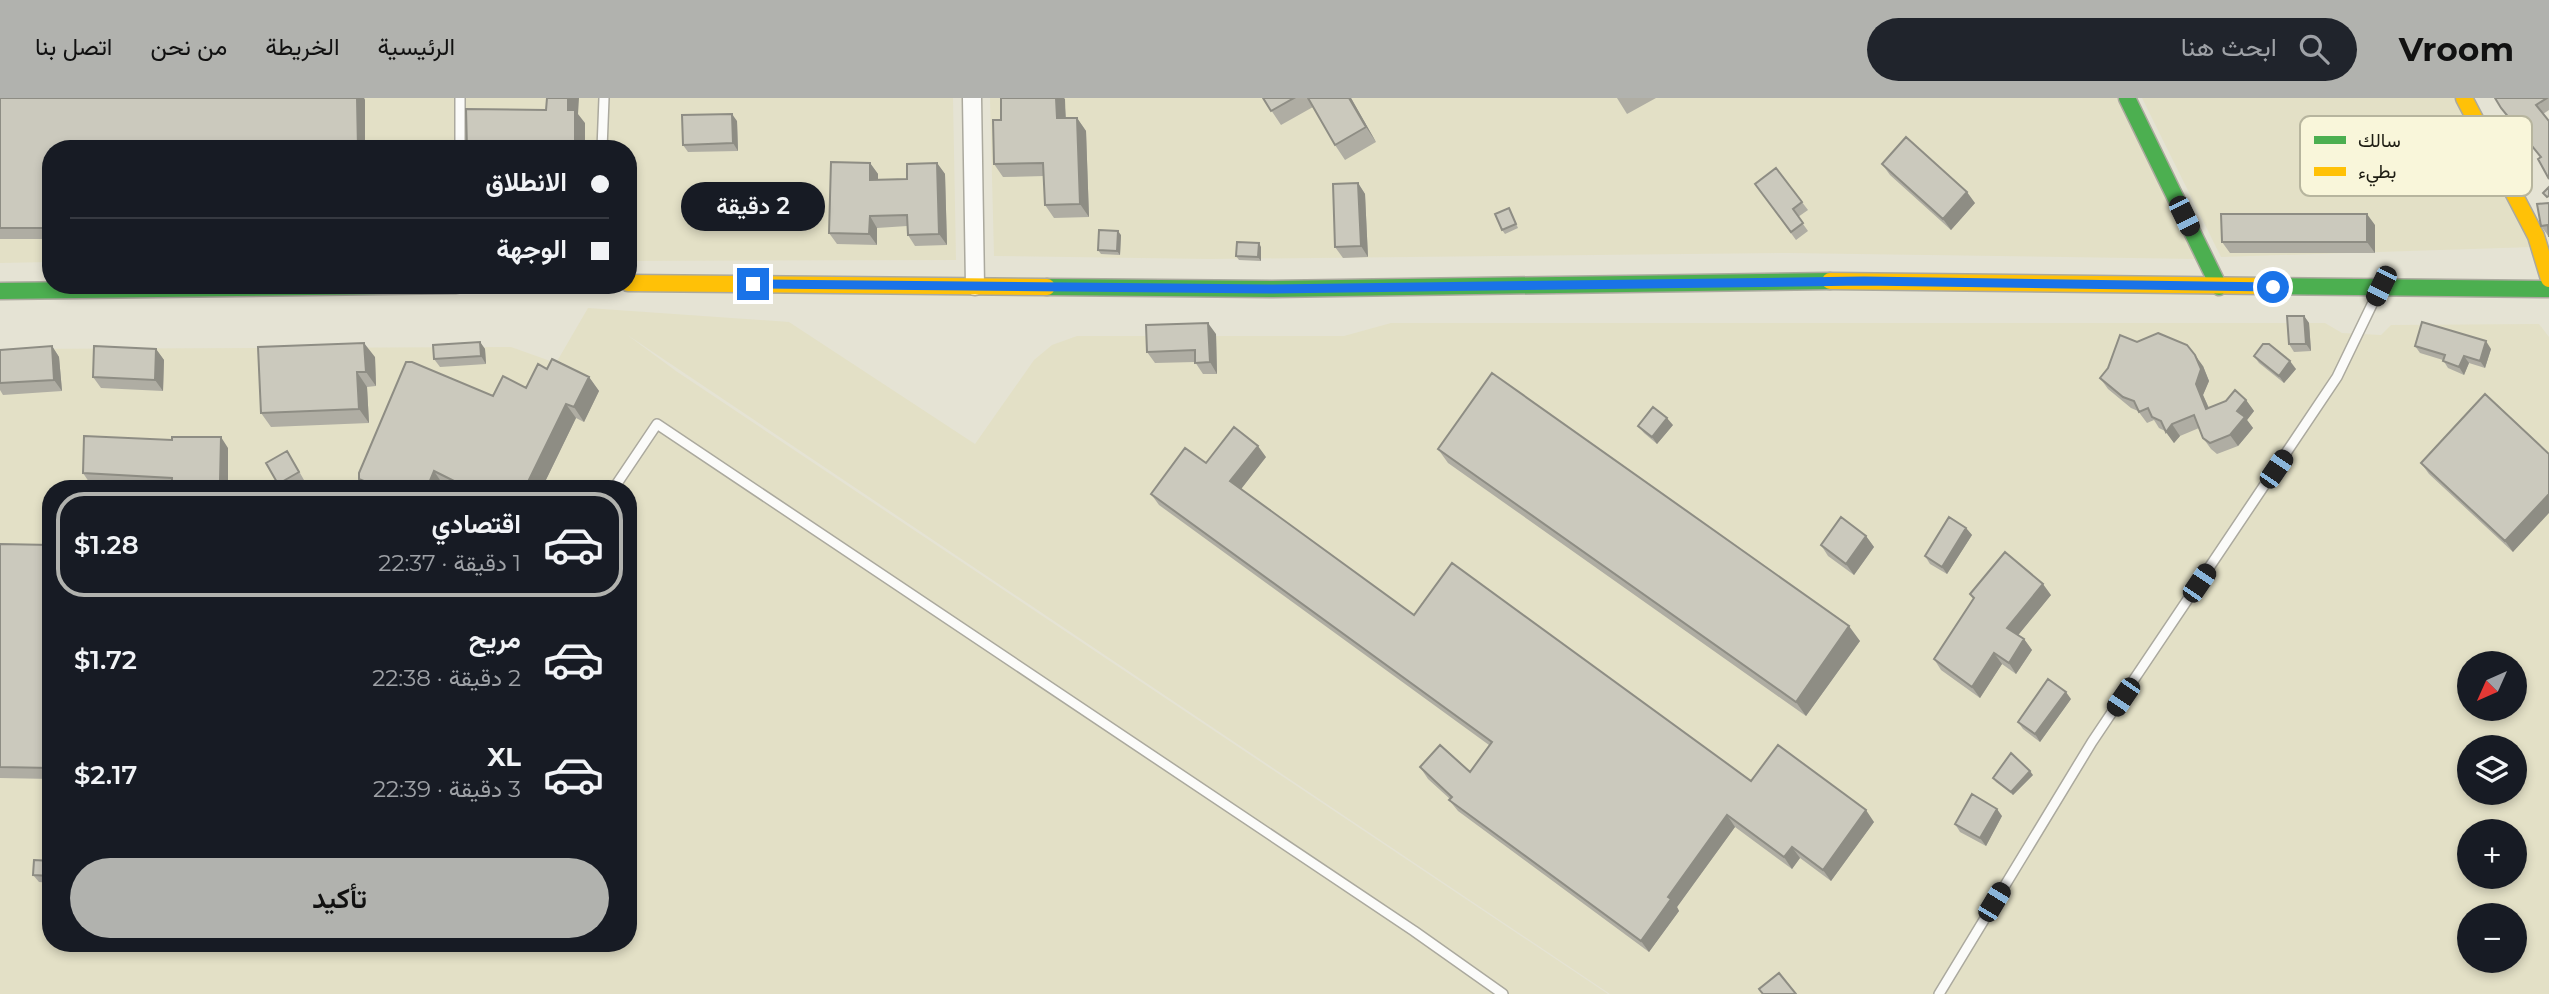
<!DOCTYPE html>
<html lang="ar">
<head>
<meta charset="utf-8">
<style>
  :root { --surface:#171b24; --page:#20242c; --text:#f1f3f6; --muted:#9ea1a6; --line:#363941; --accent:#b1b2ae }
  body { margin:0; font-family:Montserrat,Vazirmatn,sans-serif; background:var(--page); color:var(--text); direction:rtl; height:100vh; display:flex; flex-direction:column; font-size:26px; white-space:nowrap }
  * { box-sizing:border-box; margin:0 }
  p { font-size:23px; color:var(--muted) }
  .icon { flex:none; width:38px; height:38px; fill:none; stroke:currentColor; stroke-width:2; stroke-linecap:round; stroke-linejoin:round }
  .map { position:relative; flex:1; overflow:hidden; direction:ltr }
  .side { position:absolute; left:42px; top:382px; width:595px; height:472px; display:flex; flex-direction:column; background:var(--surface); border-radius:28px; box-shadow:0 4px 10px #0003; direction:rtl }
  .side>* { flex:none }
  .banner { position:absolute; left:42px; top:42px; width:595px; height:154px; border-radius:28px; box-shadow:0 4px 10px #0003; direction:rtl; display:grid; align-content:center; height:154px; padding:0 28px; background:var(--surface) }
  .needle { width:46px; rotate:225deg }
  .controls { position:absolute; left:2457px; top:553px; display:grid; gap:14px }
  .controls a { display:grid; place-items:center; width:70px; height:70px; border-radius:50%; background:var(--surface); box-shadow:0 4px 10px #0003; font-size:35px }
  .end { position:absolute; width:32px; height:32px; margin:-16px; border:9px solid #1a73e8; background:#fff; box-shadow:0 0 0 4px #fff }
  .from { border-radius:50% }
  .bubble { position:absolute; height:49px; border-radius:24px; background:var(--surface); box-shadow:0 4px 10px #0003; font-size:23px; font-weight:600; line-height:49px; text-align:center; direction:rtl }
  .car { position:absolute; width:21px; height:42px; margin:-21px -10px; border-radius:9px; box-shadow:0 0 5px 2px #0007; background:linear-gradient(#222 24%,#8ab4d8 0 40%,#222 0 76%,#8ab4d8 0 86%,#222 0) }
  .banner b { display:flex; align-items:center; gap:24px; height:66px; font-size:26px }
  .banner b+b { border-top:2px solid var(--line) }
  .banner i { width:18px; height:18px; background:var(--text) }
  ul { padding:12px 0 0; list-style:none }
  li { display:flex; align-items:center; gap:21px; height:105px; margin:0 14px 10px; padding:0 14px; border:4px solid transparent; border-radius:28px }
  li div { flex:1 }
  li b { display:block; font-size:26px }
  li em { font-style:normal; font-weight:600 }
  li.on { border-color:var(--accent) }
  li>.icon { width:63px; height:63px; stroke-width:1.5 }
  .button { display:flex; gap:14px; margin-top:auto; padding:14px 28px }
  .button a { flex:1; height:80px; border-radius:42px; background:var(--accent); color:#111; font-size:28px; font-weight:600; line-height:80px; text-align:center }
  header { display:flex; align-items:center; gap:42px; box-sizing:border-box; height:98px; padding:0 35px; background:var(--accent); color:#111 }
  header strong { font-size:33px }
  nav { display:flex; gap:38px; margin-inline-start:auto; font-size:24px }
  .search { width:490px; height:63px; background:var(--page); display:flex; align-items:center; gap:18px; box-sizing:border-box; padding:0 24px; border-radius:38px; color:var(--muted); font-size:26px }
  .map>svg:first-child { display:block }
  .built { fill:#e3e0c6; fill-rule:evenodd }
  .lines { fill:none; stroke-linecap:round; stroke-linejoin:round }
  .lane-casing { stroke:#aba99e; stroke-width:12 }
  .street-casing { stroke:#aba99e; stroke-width:21 }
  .fast-casing { stroke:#aba99e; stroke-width:19 }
  .slow-casing { stroke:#aba99e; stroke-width:19 }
  .lane { stroke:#fbfbf9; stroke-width:9 }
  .street { stroke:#fbfbf9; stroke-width:18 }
  .fast { stroke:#4caf50; stroke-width:16 }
  .slow { stroke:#ffc107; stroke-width:16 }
  .wall { fill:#afada3 }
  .shaded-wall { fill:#8e8d84 }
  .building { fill:#cbc9bd; stroke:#8e8d84; stroke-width:2 }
  .route { stroke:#1a73e8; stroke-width:9 }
  .key { fill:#f9f6da; stroke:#b7b59e; stroke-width:2 }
  .key-label { font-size:19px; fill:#1d1c12 }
</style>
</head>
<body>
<header>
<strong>Vroom</strong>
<div class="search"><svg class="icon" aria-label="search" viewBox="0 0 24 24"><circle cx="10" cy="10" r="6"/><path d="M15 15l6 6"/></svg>ابحث هنا</div>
<nav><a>الرئيسية</a><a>الخريطة</a><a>من نحن</a><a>اتصل بنا</a></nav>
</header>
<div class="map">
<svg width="2549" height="896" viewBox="0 0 2549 896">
  <rect width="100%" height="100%" fill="#e5e3d4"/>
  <path class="built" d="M 0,0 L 953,0 L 956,162 L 628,163 L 628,51 L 51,51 L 51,164 L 0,165 Z
    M 990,0 L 2117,0 L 2197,161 L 1789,155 L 1210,161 L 994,158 Z
    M 2142,0 L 2456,0 L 2533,149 L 2221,159 Z
    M 588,210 L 789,224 L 975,346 L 1034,262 L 1052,247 L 1077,238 L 1344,238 L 1391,225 L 2325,225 L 2342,235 L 2381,237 L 2391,227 L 2539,226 L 2549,239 L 2549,896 L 1610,896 L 626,236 L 676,273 L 1608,896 L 0,896 L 0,251 L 511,249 L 556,265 ZM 51,390 L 628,390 L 628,845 L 51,845 ZM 2469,565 L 2515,565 L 2515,611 L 2469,611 ZM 2469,649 L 2515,649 L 2515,695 L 2469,695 ZM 2469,733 L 2515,733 L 2515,779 L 2469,779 ZM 2469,817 L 2515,817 L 2515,863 L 2469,863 Z"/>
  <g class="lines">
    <g class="lane-casing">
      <path id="lane" d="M 460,51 L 460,0
        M 602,51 L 604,0
        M 614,390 L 657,326 L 1414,833 L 1503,896
        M 1939,896 L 2092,644 L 2337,279 L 2379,192"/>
    </g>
    <g class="street-casing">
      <path id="street" d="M 972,0 L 975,188"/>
    </g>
    <g class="fast-casing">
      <path id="fast" d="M 2127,0 L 2219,189
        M 2266,188 L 2549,191
        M 1047,189 L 1272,191 L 1830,183
        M 0,193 L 456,187"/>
    </g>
    <g class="slow-casing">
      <path id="slow" d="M 2464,0 L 2536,138 L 2549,181
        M 1830,183 L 2266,188
        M 628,185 L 1047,189"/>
    </g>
    <use href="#lane" class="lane"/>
    <use href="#street" class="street"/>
    <use href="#fast" class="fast"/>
    <use href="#slow" class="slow"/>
  </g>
  <path class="wall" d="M 0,0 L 364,0 L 365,2 L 365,51 L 51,51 L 51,141 L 0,141 Z
    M 1001,0 L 1064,0 L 1066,20 L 1077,20 L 1086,33 L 1089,119 L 1054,120 L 1045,107 L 1044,78 L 1003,79 L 994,66 L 1001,22 Z
    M 1263,0 L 1351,0 L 1376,44 L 1345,62 L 1335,47 L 1313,9 L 1281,27 Z
    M 1617,0 L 1656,0 L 1627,16 Z
    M 2495,0 L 2549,0 L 2549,12 L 2543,16 L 2541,59 L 2508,19 Z
    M 737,23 L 738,53 L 688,54 L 683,47 Z
    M 870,65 L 878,76 L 878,82 L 907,81 L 937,65 L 945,76 L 947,147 L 915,148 L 908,137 L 907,128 L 877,130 L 877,147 L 837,146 L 829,135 Z
    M 1882,66 L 1975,105 L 1951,132 L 1890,77 Z
    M 1776,70 L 1808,112 L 1798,119 L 1808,133 L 1796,142 L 1755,86 Z
    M 1358,85 L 1365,96 L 1368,159 L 1343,160 L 1335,149 Z
    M 2549,105 L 2549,139 L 2541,128 Z
    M 1511,114 L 1518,130 L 1505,136 L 1502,132 Z
    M 2375,127 L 2375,155 L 2230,155 L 2222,144 Z
    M 1121,137 L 1120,157 L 1101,156 L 1098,152 Z
    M 1261,149 L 1261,163 L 1239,162 L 1236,158 Z
    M 2304,218 L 2309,225 L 2311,253 L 2294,254 L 2289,246 Z
    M 1216,236 L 1217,276 L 1203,276 L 1195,264 L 1155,265 L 1147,254 Z
    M 480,244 L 485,251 L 486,266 L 440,269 L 434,261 Z
    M 52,248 L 59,259 L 62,293 L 3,297 L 0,292 L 0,252 Z
    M 2415,248 L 2491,251 L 2485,270 L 2469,265 L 2464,277 L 2448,270 L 2443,262 L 2420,255 Z
    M 156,251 L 164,262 L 163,293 L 101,290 L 93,279 Z
    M 2254,258 L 2296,271 L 2284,285 L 2259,265 Z
    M 375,259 L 376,288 L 367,289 L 369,325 L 271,329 L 261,315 Z
    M 2203,268 L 2209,283 L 2203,297 L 2209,310 L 2246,302 L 2254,313 L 2247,322 L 2253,330 L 2238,348 L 2217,356 L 2211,351 L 2203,340 L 2199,330 L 2180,338 L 2174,345 L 2165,333 L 2159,330 L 2154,322 L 2147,325 L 2138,313 L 2131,310 L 2108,291 L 2100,280 Z
    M 547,271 L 589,279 L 599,293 L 584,324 L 576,320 L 542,390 L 449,390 L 444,388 L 443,390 L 365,390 L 359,381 L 493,298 L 526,290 Z
    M 1673,327 L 1657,346 L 1644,335 L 1638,328 Z
    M 228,350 L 228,390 L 171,390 L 91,387 L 83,375 Z
    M 1438,351 L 1860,543 L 1806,618 L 1448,365 Z
    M 2549,356 L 2513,454 L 2429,376 L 2421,365 Z
    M 1266,359 L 1241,391 L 1414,517 L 1751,683 L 1874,724 L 1831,783 L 1800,760 L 1792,771 L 1735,729 L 1677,809 L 1679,813 L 1649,854 L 1458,713 L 1449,702 L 1450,701 L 1428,681 L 1420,669 L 1470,674 L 1489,647 L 1159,407 L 1151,396 L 1206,365 Z
    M 292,361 L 304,382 L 289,390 L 281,390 L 278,386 Z
    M 1966,430 L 1972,437 L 1947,476 L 1930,466 L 1925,458 Z
    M 1866,438 L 1874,449 L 1854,477 L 1828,458 L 1821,447 Z
    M 0,446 L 51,447 L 51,681 L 0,680 Z
    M 1970,496 L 2051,497 L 2018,537 L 2024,541 L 2032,552 L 2016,576 L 2002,566 L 1980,600 L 1941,572 L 1934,561 L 1974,501 Z
    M 2071,601 L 2040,644 L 2023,631 L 2018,624 Z
    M 2033,677 L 2013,697 L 1996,684 L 1993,680 Z
    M 2002,718 L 1986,748 L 1960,734 L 1955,726 Z
    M 51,763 L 51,785 L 39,784 L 33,777 Z"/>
  <path class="shaded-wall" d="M 357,0 L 364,0 L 365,2 L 365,51 L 358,51 Z
    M 568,0 L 579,0 L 578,16 L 585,25 L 585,51 L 575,51 L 568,12 Z
    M 1056,0 L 1064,0 L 1065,1 L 1066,33 L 1057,20 Z
    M 1349,0 L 1351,0 L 1376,44 L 1366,29 Z
    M 732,16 L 737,23 L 738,53 L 733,45 Z
    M 1077,20 L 1086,33 L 1089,119 L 1080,106 Z
    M 870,65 L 878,76 L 878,93 L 870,82 Z
    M 937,65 L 945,76 L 947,147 L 939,136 Z
    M 1358,85 L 1365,96 L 1368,159 L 1361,148 Z
    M 1967,94 L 1975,105 L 1951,132 L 1943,121 Z
    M 2367,116 L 2375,127 L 2375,155 L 2367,144 Z
    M 870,118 L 877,130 L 877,147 L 869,136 Z
    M 1118,133 L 1121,137 L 1120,157 L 1117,153 Z
    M 1259,145 L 1261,149 L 1261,163 L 1258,159 Z
    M 2304,218 L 2309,225 L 2311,253 L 2306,246 Z
    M 1208,225 L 1216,236 L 1217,276 L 1210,264 Z
    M 2486,243 L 2491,251 L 2485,270 L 2480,263 Z
    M 480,244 L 485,251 L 486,266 L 481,258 Z
    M 364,245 L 375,259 L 376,288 L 366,274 Z
    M 52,248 L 59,259 L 62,293 L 54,282 Z
    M 156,251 L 164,262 L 163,293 L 155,282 Z
    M 2195,257 L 2203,268 L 2209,283 L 2203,297 L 2214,322 L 2206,311 L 2196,286 Z
    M 2464,258 L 2469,265 L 2464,277 L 2459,269 Z
    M 2290,263 L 2296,271 L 2284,285 L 2279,278 Z
    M 357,274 L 367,289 L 369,325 L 359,311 Z
    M 589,279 L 599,293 L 584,324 L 574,309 Z
    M 2246,302 L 2254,313 L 2247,322 L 2253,330 L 2238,348 L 2230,337 L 2237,313 Z
    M 566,306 L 576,320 L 542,390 L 525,390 Z
    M 1667,320 L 1673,327 L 1657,346 L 1652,339 Z
    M 2172,326 L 2180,338 L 2174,345 L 2166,334 Z
    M 221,339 L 228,350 L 228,390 L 225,390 L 220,383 Z
    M 1258,348 L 1266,359 L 1238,395 L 1230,383 Z
    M 434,373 L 444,388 L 443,390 L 427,390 Z
    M 2549,396 L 2549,415 L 2513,454 L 2505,443 Z
    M 1966,430 L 1972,437 L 1947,476 L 1942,469 Z
    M 1866,438 L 1874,449 L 1854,477 L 1846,466 Z
    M 2043,486 L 2051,497 L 2015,541 L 2007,530 Z
    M 1849,528 L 1860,543 L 1806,618 L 1796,604 Z
    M 2024,541 L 2032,552 L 2016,576 L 2009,565 Z
    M 1994,555 L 2002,566 L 1980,600 L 1972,589 Z
    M 2066,594 L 2071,601 L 2040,644 L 2035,636 Z
    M 2030,673 L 2033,677 L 2013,697 L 2011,694 Z
    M 1997,711 L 2002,718 L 1986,748 L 1980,740 Z
    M 1866,712 L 1874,724 L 1831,783 L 1823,772 Z
    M 1727,717 L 1735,729 L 1677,809 L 1679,813 L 1649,854 L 1641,843 L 1668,799 Z
    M 1792,749 L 1800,760 L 1792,771 L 1784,759 Z"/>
  <path class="building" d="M 0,0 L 357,0 L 358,51 L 51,51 L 51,130 L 0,130 Z
    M 547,0 L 568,0 L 568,12 L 575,12 L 575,51 L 467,51 L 466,11 L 546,12 Z
    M 1001,0 L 1056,0 L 1057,20 L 1077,20 L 1080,106 L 1045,107 L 1043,65 L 994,66 L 993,22 L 1001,22 Z
    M 1263,0 L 1294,0 L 1271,13 Z
    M 1308,0 L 1349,0 L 1366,29 L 1335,47 Z
    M 2495,0 L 2547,0 L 2536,7 L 2549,23 L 2549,81 L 2538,61 L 2541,59 L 2501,10 Z
    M 732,16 L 733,45 L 683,47 L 682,17 Z
    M 1906,39 L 1967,94 L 1943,121 L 1882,66 Z
    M 831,64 L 870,65 L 870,82 L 907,81 L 907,66 L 937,65 L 939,136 L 908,137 L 907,117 L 870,118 L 869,136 L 829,135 Z
    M 1776,70 L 1802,104 L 1793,111 L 1803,125 L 1791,134 L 1755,86 Z
    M 1358,85 L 1361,148 L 1335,149 L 1333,86 Z
    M 2549,89 L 2549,98 L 2547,99 L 2543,95 Z
    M 2549,105 L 2549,139 L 2548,127 L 2541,128 L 2537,106 Z
    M 1509,110 L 1516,126 L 1502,132 L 1495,116 Z
    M 2221,116 L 2367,116 L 2367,144 L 2222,144 Z
    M 1099,132 L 1118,133 L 1117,153 L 1098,152 Z
    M 1237,144 L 1259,145 L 1258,159 L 1236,158 Z
    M 2287,218 L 2304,218 L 2306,246 L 2289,246 Z
    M 2422,224 L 2486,243 L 2480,263 L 2464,258 L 2459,269 L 2443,263 L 2445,257 L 2415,248 Z
    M 1208,225 L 1210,264 L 1195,265 L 1195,252 L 1147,254 L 1146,227 Z
    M 2158,235 L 2187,247 L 2195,257 L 2201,271 L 2196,286 L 2206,311 L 2226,303 L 2235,292 L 2246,302 L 2237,313 L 2245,319 L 2230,337 L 2210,345 L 2203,340 L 2194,317 L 2172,326 L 2166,334 L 2161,323 L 2152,319 L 2148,310 L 2139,314 L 2134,303 L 2123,299 L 2100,280 L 2108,270 L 2120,237 L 2137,244 Z
    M 480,244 L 481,258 L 434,261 L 433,247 Z
    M 364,245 L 366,274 L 357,274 L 359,311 L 261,315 L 258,249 Z
    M 2263,246 L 2269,246 L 2290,263 L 2279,278 L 2254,258 Z
    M 52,248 L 54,282 L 0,285 L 0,252 Z
    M 94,248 L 156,251 L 155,282 L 93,279 Z
    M 552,261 L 589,279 L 574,309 L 566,306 L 525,390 L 468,390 L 434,373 L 427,390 L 380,390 L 359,381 L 359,375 L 406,264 L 412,264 L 493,298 L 503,278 L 526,290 L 538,266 L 547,271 Z
    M 1492,275 L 1849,528 L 1796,604 L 1438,351 Z
    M 2485,296 L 2549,356 L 2549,396 L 2505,443 L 2421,365 Z
    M 1653,309 L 1667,320 L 1652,339 L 1638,328 Z
    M 1234,329 L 1258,348 L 1230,383 L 1414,517 L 1452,465 L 1751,683 L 1778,647 L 1866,712 L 1823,772 L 1792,749 L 1784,759 L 1727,717 L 1668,799 L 1671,801 L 1641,843 L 1449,702 L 1452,699 L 1420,669 L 1440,647 L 1470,674 L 1492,644 L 1151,396 L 1185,350 L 1206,365 Z
    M 84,338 L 172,342 L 172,339 L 221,339 L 220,383 L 172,383 L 172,380 L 83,375 Z
    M 287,353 L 299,374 L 278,386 L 266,365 Z
    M 1841,419 L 1866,438 L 1846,466 L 1821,447 Z
    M 1949,419 L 1966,430 L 1942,469 L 1925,458 Z
    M 0,446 L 51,447 L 51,670 L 0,669 Z
    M 2005,454 L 2043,486 L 2007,530 L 2024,541 L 2009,565 L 1994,555 L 1972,589 L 1934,561 L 1974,500 L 1970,496 Z
    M 2048,581 L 2066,594 L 2035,636 L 2018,624 Z
    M 2011,655 L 2030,673 L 2011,694 L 1993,680 Z
    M 1972,696 L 1997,711 L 1980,740 L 1955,726 Z
    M 34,762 L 51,763 L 51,778 L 33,777 Z
    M 1779,875 L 1796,896 L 1763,896 L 1759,891 Z"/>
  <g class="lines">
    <path class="route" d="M 753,186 L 1272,191 L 1864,183 L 2273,189"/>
  </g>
  <rect x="2300" y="18" width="232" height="80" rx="10" class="key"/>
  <rect x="2314" y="38" width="32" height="8" fill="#4caf50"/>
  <rect x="2314" y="69" width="32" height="9" fill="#ffc107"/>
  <g class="key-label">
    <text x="2358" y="49">سالك</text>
    <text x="2358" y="80">بطيء</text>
  </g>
</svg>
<div class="controls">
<a><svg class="needle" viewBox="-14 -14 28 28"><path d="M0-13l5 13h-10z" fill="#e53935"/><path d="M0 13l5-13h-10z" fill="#9ea1a6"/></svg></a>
<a><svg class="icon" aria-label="layers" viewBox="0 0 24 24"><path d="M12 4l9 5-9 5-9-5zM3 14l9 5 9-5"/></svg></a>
<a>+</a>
<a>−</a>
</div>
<i class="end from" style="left:2273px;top:189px"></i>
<i class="end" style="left:753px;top:186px"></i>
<div class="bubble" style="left:681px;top:84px;width:144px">2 دقيقة</div>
<i class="car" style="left:2184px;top:118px;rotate:154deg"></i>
<i class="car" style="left:2381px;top:188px;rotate:206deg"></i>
<i class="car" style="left:2276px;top:371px;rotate:34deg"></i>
<i class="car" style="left:2199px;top:485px;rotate:34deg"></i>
<i class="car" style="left:2123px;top:599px;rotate:214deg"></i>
<i class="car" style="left:1994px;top:804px;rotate:31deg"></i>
<div class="banner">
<b><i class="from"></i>الانطلاق</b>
<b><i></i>الوجهة</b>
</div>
<section class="side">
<ul>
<li class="on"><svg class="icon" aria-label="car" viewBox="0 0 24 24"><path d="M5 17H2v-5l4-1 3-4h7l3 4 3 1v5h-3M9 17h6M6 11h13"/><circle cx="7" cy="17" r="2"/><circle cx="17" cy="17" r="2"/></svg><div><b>اقتصادي</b><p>1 دقيقة · 22:37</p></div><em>$1.28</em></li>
<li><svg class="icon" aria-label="car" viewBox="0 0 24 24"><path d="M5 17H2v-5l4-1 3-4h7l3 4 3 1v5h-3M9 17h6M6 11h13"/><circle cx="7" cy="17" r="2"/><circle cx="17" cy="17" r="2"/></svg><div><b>مريح</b><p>2 دقيقة · 22:38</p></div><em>$1.72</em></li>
<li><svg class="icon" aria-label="car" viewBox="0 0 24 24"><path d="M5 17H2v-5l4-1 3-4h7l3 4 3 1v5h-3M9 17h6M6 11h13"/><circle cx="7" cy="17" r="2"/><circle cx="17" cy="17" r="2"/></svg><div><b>XL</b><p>3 دقيقة · 22:39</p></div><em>$2.17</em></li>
</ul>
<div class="button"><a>تأكيد</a></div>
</section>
</div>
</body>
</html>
